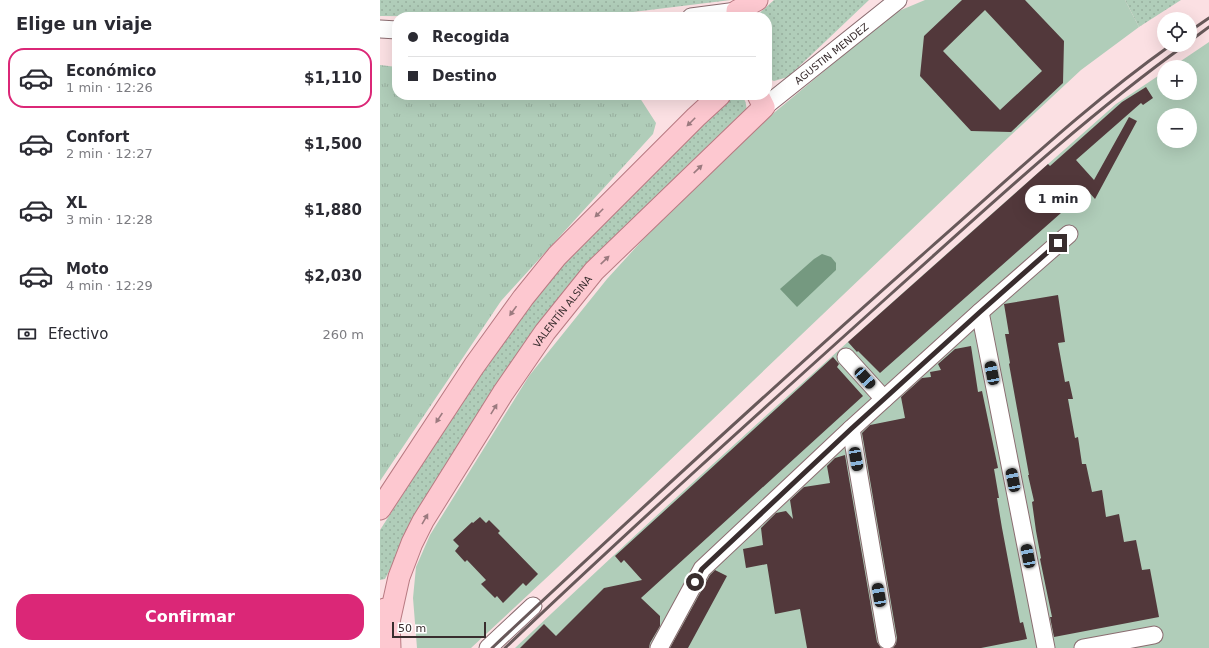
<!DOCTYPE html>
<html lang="es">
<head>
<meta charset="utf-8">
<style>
  :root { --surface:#fff; --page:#f7f7f7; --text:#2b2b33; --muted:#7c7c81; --line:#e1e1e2; --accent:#db2777 }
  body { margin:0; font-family:"DejaVu Sans",sans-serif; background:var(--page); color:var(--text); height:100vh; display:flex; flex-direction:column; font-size:15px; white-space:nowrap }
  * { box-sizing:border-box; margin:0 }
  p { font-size:13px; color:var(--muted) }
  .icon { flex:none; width:22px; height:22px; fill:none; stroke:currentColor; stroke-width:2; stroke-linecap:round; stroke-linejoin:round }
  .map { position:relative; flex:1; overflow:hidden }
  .panel { display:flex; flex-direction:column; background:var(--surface); width:380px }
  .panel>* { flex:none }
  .guide { position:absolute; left:12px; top:12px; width:380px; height:88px; border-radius:16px; box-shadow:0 4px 16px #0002; display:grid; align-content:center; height:88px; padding:0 16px; background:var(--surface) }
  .tools { position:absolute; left:777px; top:12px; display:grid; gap:8px }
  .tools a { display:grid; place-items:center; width:40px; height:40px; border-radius:50%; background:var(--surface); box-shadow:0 4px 16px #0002; font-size:20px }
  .scale { position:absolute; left:12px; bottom:10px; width:94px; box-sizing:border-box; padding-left:4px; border:2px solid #392d2e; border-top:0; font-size:11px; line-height:14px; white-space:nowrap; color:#392d2e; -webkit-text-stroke:3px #fff; paint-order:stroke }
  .end { position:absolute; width:18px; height:18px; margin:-9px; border:5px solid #392d2e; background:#fff; box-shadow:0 0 0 2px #fff }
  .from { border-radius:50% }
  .bubble { position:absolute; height:28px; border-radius:14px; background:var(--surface); box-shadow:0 4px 16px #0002; font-size:13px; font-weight:700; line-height:28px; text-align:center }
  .car { position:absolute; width:12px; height:24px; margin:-12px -6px; border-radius:5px; box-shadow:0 0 3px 1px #0007; background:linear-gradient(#222 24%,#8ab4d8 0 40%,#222 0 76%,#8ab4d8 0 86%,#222 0) }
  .guide b { display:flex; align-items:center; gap:14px; height:38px; font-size:15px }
  .guide b+b { border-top:1px solid var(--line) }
  .guide i { width:10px; height:10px; background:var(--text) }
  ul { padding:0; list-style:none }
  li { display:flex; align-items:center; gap:12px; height:60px; margin:0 8px 6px; padding:0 8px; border:2px solid transparent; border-radius:16px }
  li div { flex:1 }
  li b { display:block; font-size:15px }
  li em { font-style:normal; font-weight:700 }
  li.active { border-color:var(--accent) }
  li>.icon { width:36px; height:36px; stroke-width:1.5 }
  h2 { padding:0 16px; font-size:18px; line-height:48px }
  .pay { display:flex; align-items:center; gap:10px; height:44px; padding:0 16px; font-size:15px }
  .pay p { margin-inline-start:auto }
  .button { display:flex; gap:8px; margin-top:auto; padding:8px 16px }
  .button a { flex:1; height:46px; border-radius:16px; background:var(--accent); color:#fff; font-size:16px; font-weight:700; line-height:46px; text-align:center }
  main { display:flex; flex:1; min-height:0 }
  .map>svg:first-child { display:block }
  .grass { fill:url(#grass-tufts) }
  .park { fill:url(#park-dots) }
  .garden { fill:#b0cdb9; fill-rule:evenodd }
  .water { fill:#759980 }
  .building { fill:#52383b; fill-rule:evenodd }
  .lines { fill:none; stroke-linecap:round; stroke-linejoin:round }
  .minor-casing { stroke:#8a6c70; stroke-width:19 }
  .major-casing { stroke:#b87a82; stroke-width:23 }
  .minor { stroke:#fff; stroke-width:17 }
  .major { stroke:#fdc8d0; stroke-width:21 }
  .rail { stroke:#68595a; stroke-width:3 }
  .oneway { fill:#9b7a7f }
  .route { stroke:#392d2e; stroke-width:5 }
  .labels { text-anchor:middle; stroke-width:4; stroke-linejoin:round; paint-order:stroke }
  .street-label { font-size:10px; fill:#392d2e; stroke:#fff }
</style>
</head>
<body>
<main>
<section class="panel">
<h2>Elige un viaje</h2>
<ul>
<li class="active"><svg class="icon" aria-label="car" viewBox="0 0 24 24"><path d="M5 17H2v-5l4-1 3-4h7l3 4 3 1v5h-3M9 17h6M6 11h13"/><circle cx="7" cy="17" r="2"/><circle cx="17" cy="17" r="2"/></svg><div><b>Económico</b><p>1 min · 12:26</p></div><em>$1,110</em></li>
<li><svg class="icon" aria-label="car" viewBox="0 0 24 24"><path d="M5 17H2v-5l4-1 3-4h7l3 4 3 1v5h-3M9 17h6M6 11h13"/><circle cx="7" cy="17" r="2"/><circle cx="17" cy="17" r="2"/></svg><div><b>Confort</b><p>2 min · 12:27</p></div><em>$1,500</em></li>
<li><svg class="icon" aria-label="car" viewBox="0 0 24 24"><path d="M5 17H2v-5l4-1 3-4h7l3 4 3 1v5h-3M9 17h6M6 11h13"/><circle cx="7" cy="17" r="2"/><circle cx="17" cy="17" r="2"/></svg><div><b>XL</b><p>3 min · 12:28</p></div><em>$1,880</em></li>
<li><svg class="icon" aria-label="car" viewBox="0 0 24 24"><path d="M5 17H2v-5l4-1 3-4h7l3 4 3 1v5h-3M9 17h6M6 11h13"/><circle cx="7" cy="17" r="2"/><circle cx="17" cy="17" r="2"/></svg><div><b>Moto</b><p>4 min · 12:29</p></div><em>$2,030</em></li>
</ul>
<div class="pay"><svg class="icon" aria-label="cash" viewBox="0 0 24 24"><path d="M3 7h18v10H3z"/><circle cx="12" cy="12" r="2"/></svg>Efectivo<p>260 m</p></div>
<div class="button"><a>Confirmar</a></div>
</section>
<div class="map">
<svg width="829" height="648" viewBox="0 0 829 648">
  <defs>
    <pattern id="grass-tufts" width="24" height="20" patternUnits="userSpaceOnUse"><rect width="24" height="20" fill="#b0cdb9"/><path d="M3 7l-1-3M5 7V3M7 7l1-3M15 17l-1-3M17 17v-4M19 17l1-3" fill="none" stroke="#98b09f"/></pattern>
    <pattern id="park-dots" width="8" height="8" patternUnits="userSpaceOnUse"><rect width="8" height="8" fill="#b0cdb9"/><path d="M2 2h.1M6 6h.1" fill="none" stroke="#98b09f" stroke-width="1.8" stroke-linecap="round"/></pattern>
  </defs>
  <rect width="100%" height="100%" fill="#fbe0e3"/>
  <path class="grass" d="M 0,65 L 17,67 L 17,95 L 258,95 L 276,123 L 273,134 L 121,301 L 0,481 Z"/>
  <path class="park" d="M 0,0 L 351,0 L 253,12 L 145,17 L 0,16 Z
    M 394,0 L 489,0 L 408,77 L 394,81 L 387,78 L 387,17 L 375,17 Z
    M 745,0 L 801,0 L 759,27 Z
    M 348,95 C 364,95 366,97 367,113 L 219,259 L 36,519 L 5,579 L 0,580 L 0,530 L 108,362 L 143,312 L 189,256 Z"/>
  <path class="garden" d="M 545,0 L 745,0 L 759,27 L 701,70 L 615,150 L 177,568 L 91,648 L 37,648 L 33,598 L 36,567 L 50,535 L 149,376 L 227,279 L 279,222 L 353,147 L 514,13 Z
    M 829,42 L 829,648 L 135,648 C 331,462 533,283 736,104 L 784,72 L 784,93 L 810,93 L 810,67 L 792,67 ZM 784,115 L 810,115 L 810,141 L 784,141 Z"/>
  <path class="water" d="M 442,254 L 451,257 L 456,263 L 456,270 L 417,307 L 400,289 L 434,259 Z"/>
  <path class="building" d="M 582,0 L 645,0 L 684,41 L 683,83 L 631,132 L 591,131 L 540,76 L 544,36 ZM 605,10 L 662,71 L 620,110 L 563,51 Z
    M 766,87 L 773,98 L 763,105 L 761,103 L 696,160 L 714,180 L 749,117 L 757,121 L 715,199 L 707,190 L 500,373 L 478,351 L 477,352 L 468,342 L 668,164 L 670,166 L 742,102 Z
    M 678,295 L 685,342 L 678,343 L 685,382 L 689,381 L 693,399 L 688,399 L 695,438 L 698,437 L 702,464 L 706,464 L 712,492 L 722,490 L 726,517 L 739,514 L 744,542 L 756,540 L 762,570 L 770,569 L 779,617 L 674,637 L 670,617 L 672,617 L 660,559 L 661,558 L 656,531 L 652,502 L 654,501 L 648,475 L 649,475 L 629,364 L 630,363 L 625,334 L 629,334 L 624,304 Z
    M 591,346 L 598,392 L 602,391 L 618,468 L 614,469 L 619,498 L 617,498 L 622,528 L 640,623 L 643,622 L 647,639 L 601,648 L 513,648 L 516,644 L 517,638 L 482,433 L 490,425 L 525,418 L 521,397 L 542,378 L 551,377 L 550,372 L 561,370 L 558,364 L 575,349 Z
    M 453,357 L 459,364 L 457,367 L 483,396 L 261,598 L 280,616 L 280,626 L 270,643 L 269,648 L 140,648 L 164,624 L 176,636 L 224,588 L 262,580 L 244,560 L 241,563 L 235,556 Z
    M 465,455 L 497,642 L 501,648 L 427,648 L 420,609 L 395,614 L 387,564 L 366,568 L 363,549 L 383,545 L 381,528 L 396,513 L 406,511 L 413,519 L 410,500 L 424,487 L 450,483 L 447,466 L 455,458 Z
    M 100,517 L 106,523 L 109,520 L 120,531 L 118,533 L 158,574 L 146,586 L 143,583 L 123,603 L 117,596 L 115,598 L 101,584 L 106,580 L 87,560 L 85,562 L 75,551 L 79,546 L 73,540 L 92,522 L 93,523 Z
    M 335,570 L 347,576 L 308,648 L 290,648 L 330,575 Z"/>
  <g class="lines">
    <g class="minor-casing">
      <g id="minor">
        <path d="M 311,17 L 357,11"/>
        <path d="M 0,29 L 17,30"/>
        <path id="s1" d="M 384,107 L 518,0"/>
        <path d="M 600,312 L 666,648"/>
        <path d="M 466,357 L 504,399"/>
        <path d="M 471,429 L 507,640"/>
        <path d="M 108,648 L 153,606"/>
        <path d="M 279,648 L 322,569 L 471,429 L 600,312 L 689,234"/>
        <path d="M 703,648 L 774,635"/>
      </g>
    </g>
    <g class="major-casing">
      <g id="major">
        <path d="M 357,17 L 357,11 L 377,0"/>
        <path d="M 0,509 L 94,366 L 143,298 L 177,256 L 316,117 L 340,95"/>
        <path d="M 5,609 L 9,622 L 10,648"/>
        <path id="s2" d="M 9,622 L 19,577 L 32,543 L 43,521 L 123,393 L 165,332 L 214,271 L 384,107 L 378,95"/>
      </g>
    </g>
    <use href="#minor" class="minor"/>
    <use href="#major" class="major"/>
    <path class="rail" d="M 810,31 L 829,18
      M 810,41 L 829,27
      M 112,648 C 256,513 402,379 550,248 C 629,179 705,106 791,45
      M 125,648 C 252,527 382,410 512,293 C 607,208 701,120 805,45"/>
  </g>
  <defs><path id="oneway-solid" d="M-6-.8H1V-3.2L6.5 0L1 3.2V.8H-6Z"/></defs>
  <g class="oneway">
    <use href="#oneway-solid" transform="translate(311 122) rotate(135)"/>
    <use href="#oneway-solid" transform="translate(318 169) rotate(-44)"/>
    <use href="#oneway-solid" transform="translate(219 213) rotate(135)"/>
    <use href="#oneway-solid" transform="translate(225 260) rotate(-44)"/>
    <use href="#oneway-solid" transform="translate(133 311) rotate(126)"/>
    <use href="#oneway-solid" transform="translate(114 409) rotate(-58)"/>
    <use href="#oneway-solid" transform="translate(59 418) rotate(124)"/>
    <use href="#oneway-solid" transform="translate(45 519) rotate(-60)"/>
  </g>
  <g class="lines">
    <path class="route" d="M 315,582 L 322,569 L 471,429 L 600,312 L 678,243"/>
  </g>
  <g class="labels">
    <g class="street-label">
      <text dy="4" stroke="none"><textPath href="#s1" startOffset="86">AGUSTIN MENDEZ</textPath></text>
      <text dy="4" stroke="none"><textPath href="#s2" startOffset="359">VALENTÍN ALSINA</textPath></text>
    </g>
  </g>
</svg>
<div class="tools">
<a><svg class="icon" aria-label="locate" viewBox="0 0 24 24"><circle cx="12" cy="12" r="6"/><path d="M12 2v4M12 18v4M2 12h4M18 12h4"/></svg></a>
<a>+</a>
<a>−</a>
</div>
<div class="scale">50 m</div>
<i class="end from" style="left:315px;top:582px"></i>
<i class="end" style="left:678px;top:243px"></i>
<div class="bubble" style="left:645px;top:185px;width:66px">1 min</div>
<i class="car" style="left:612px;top:373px;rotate:349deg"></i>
<i class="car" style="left:485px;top:378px;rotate:138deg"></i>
<i class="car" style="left:476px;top:459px;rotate:170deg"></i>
<i class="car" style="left:633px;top:480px;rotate:349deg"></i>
<i class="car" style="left:648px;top:556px;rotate:349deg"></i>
<i class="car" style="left:499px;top:595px;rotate:350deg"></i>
<div class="guide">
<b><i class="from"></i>Recogida</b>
<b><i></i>Destino</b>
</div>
</div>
</main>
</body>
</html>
